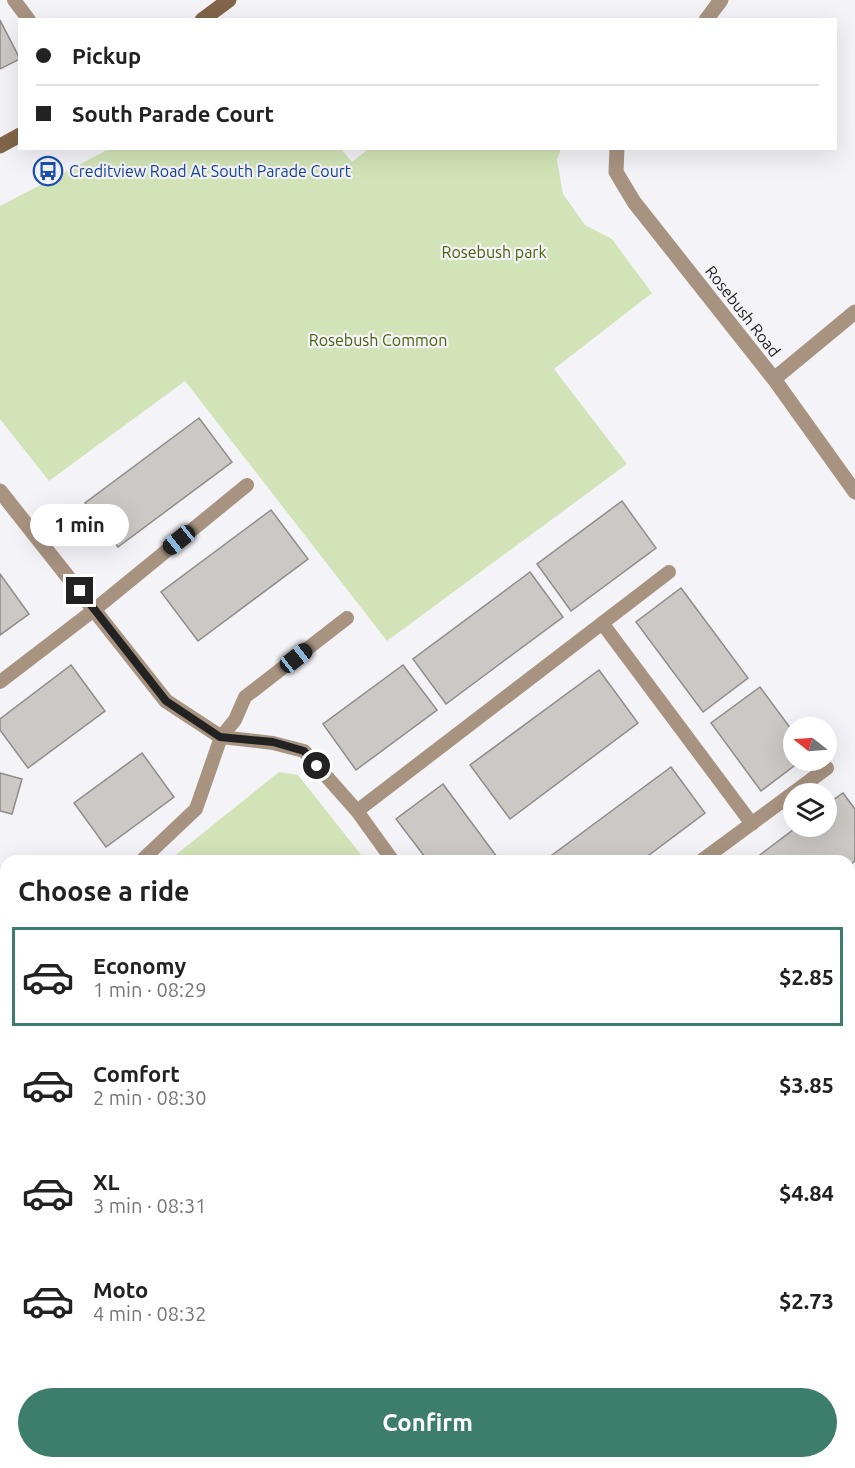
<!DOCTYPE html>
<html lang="en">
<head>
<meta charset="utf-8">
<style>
  :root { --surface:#fff; --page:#f2f2f2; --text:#222; --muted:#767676; --line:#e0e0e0; --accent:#3d7d6b }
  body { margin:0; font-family:Ubuntu,sans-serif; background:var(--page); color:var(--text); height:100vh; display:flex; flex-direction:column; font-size:22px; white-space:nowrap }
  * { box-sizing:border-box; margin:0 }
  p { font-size:20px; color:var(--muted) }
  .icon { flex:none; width:33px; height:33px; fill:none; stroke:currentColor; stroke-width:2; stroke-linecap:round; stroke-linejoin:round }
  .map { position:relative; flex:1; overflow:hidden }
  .side { position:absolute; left:0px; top:855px; width:855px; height:614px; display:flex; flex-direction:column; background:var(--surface); border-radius:18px 18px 0 0; box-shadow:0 6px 24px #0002 }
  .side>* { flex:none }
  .hud { position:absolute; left:18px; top:18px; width:819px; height:132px; border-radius:0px; box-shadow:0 6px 24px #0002; display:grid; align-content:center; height:132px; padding:0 18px; background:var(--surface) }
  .needle { width:39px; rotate:287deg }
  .controls { position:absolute; left:783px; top:717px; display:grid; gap:12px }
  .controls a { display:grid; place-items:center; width:54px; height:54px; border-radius:50%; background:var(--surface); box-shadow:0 6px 24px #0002; font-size:30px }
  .end { position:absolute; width:27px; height:27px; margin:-14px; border:8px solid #222223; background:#fff; box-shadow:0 0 0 3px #fff }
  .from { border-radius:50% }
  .bubble { position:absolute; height:42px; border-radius:21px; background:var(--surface); box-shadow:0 6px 24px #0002; font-size:20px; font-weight:600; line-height:42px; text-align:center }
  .car { position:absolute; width:18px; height:36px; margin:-18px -9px; border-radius:8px; box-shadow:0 0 4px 2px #0007; background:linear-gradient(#222 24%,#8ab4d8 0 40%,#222 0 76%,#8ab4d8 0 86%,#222 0) }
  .hud b { display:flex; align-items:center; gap:21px; height:57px; font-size:22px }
  .hud b+b { border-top:2px solid var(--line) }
  .hud i { width:15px; height:15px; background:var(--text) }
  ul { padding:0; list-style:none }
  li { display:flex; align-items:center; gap:18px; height:99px; margin:0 12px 9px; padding:0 6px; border:3px solid transparent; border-radius:0px }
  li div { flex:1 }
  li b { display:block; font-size:22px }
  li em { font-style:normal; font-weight:600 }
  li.on { border-color:var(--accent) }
  li>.icon { width:54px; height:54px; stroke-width:1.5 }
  h2 { padding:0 18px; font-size:27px; line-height:72px }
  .cta { display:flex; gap:12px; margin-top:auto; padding:12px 18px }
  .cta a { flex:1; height:69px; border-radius:36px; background:var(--accent); color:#fff; font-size:24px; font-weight:600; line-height:69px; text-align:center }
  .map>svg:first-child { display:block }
  .green { fill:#d2e4b7 }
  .forest { fill:#b2c890 }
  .building { fill:#cbc8c5; stroke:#8f8c8a; stroke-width:1.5 }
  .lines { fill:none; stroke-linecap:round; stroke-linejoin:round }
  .lane { stroke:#a89381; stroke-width:14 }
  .street { stroke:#a89381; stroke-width:15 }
  .secondary { stroke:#82654a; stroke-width:15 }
  .rail-casing { stroke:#49494a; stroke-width:7 }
  .rail { stroke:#f4f4f8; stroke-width:4.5; stroke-dasharray:14; stroke-linecap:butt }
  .route { stroke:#222223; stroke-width:8 }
  .labels { text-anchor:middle; stroke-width:4.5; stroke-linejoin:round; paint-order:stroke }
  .transit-label { font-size:16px; fill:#164399; stroke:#f4f4f8; text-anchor:start }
  .park-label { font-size:16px; fill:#4a620d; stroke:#f4f4f8 }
  .street-label { font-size:16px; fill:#222223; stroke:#f4f4f8 }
</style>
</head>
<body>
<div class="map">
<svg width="855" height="1468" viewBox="0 0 855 1468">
  <rect width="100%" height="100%" fill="#f4f4f8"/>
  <path class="green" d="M 109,149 L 341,149 L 352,162 L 368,149 L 561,149 L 557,160 L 563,194 L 585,225 L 612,239 L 652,293 L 554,369 L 627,464 L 387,641 L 185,381 L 49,481 L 0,419 L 0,206 Z
    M 279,772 L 298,775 L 366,861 L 168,861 Z
    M 855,958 L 855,1015 L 849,1019 L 849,962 Z"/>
  <path class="forest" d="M 855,1097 L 855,1160 L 849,1165 L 849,1101 Z
    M 0,1397 L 6,1406 L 6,1462 L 43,1463 L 47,1468 L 0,1468 Z
    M 168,1462 L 253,1462 L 253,1463 L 245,1468 L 160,1468 Z
    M 354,1462 L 449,1462 L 449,1463 L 442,1468 L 346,1468 Z"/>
  <path class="building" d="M 0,20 L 20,59 L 0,69 Z
    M 199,418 L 232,462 L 118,547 L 85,503 Z
    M 622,501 L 656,548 L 571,611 L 537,564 Z
    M 271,510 L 308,559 L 198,641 L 161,592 Z
    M 530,572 L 563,617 L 446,704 L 413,659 Z
    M 0,574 L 29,614 L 0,635 Z
    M 681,588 L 748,678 L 703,712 L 636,622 Z
    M 71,665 L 105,711 L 28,768 L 0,730 L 0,719 Z
    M 403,665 L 437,710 L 356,770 L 323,724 Z
    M 599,670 L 638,723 L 510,819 L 470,765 Z
    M 760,687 L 794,733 L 794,760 L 802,760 L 761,791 L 711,723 Z
    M 142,753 L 174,797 L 106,847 L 74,803 Z
    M 671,767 L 705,813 L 641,861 L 544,861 Z
    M 0,773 L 22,779 L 12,814 L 0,811 Z
    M 443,784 L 500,861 L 428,861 L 396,819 Z
    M 843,793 L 855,809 L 855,861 L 849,866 L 849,861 L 752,861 L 798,826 L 826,826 L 826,805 Z
    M 0,997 L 6,1005 L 6,1044 L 0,1048 Z
    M 0,1242 L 6,1250 L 6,1279 L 0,1283 Z
    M 6,1308 L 6,1360 L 0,1352 L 0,1312 Z"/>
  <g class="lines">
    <path class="lane" d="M 14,0 L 29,20
      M 602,623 L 752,824
      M 0,682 L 94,610 L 247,485
      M 221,737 L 273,743 L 304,751 L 357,811 L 393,861
      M 357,811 L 669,572
      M 141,861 L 196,809 L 221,737 L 235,720 L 245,697 L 347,618
      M 701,861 L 827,768
      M 0,1088 L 6,1084
      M 0,1198 L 6,1206"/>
    <path class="street" d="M 706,20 L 721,0
      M 617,148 L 616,172 L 634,202 L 774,379 L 855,492
      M 774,379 L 855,312
      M 0,491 L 166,701 L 221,737"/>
    <path class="secondary" d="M 202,20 L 229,0
      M 0,146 L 20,135"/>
    <g class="rail-casing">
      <path id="rail" d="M 849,1058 L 855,1054
        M 849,1078 L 855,1073
        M 293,1468 L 300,1462
        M 319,1468 L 327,1462"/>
    </g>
    <use href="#rail" class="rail"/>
  </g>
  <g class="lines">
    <path class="route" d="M 80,591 L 166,701 L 220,737 L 273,742 L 304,751 L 317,766"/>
  </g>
  <defs>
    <g id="bus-ring" transform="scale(1.5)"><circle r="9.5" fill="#f4f4f8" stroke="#1a4fb4" stroke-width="1.5"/><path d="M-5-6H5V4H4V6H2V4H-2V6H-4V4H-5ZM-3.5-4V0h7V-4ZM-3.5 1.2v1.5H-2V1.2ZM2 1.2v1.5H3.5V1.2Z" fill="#1a4fb4"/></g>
  </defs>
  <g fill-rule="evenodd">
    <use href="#bus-ring" x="48" y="171"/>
  </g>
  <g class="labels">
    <g class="transit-label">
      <text x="69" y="177">Creditview Road At South Parade Court</text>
    </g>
    <g class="park-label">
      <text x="494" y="258">Rosebush park</text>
      <text x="378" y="346">Rosebush Common</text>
    </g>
    <g class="street-label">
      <text transform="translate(743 311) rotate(52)" y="6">Rosebush Road</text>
    </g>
  </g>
</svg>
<div class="controls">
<a><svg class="needle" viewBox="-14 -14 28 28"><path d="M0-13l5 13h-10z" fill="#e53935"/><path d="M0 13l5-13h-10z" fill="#767676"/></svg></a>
<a><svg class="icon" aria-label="layers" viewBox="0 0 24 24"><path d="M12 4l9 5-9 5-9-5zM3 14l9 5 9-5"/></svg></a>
</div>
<i class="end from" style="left:317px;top:766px"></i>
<i class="end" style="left:80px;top:591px"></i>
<div class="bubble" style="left:30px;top:504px;width:99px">1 min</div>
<i class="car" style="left:179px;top:540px;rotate:231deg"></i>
<i class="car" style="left:296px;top:658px;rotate:52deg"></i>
<div class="hud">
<b><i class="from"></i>Pickup</b>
<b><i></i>South Parade Court</b>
</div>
<section class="side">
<h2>Choose a ride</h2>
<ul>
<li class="on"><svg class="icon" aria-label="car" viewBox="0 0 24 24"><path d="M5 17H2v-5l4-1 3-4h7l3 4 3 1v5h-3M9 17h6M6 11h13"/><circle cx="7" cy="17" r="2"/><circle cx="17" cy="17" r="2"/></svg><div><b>Economy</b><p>1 min · 08:29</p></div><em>$2.85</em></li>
<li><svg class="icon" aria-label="car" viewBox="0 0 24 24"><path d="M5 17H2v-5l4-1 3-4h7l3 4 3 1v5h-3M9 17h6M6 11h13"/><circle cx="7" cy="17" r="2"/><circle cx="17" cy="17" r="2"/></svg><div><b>Comfort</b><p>2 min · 08:30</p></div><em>$3.85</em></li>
<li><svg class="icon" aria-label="car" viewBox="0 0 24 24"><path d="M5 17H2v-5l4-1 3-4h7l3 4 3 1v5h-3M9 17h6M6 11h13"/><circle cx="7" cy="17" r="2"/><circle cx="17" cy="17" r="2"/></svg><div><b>XL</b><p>3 min · 08:31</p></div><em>$4.84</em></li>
<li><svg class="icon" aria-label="car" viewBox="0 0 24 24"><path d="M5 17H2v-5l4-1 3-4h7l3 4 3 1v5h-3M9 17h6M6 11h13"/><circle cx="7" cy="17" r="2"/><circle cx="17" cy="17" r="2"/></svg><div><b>Moto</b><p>4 min · 08:32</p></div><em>$2.73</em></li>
</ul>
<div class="cta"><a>Confirm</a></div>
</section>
</div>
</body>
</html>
